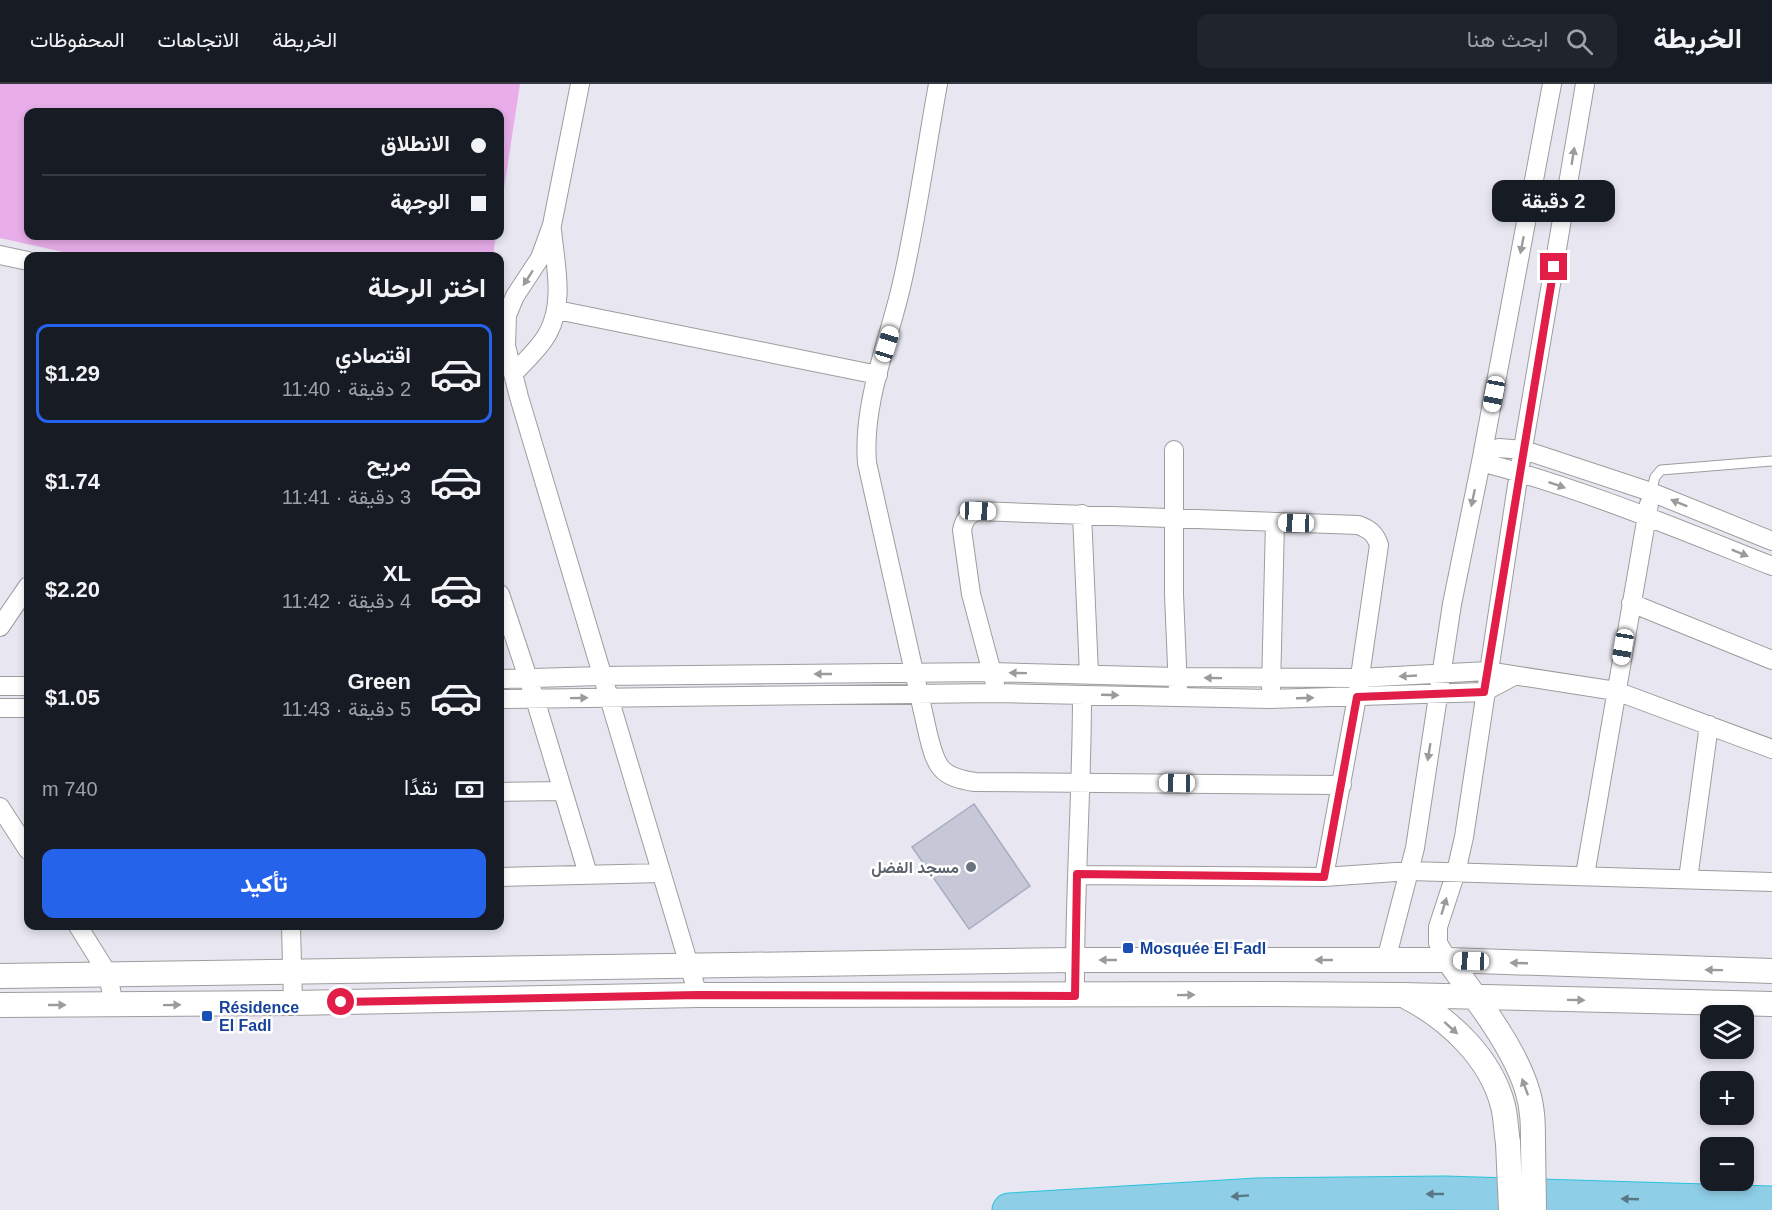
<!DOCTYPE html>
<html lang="ar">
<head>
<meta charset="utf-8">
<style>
  :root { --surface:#171b24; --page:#20242c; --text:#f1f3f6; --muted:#9ea1a6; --line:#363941; --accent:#2563eb }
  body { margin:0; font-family:Helvetica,Vazirmatn,sans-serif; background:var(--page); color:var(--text); direction:rtl; height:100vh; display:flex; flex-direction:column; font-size:22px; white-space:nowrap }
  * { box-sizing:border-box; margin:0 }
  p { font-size:20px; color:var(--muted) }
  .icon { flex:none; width:33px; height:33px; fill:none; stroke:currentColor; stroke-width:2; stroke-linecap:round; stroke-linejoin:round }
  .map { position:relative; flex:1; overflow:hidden; direction:ltr }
  .drawer { position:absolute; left:24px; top:168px; width:480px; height:678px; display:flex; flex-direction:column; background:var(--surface); border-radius:12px; box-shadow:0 3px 9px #0003; direction:rtl }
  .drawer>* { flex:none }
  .hud { position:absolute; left:24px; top:24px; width:480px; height:132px; border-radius:12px; box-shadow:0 3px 9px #0003; direction:rtl; display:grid; align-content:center; height:132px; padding:0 18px; background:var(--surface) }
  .fabs { position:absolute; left:1700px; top:921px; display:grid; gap:12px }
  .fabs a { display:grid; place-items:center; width:54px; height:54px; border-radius:12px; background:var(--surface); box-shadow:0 3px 9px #0003; font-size:30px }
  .end { position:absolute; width:27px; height:27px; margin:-14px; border:8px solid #e11d48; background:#fff; box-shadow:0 0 0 3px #fff }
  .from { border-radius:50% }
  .bubble { position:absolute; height:42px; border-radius:12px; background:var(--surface); box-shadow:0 3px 9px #0003; font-size:20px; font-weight:700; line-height:42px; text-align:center; direction:rtl }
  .car { position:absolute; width:18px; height:36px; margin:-18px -9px; border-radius:8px; box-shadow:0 0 4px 2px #0007; background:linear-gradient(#fff 24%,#345 0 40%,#fff 0 76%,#345 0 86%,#fff 0) }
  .hud b { display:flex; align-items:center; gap:21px; height:57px; font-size:22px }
  .hud b+b { border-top:2px solid var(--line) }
  .hud i { width:15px; height:15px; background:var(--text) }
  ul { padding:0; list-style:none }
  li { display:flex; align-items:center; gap:18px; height:99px; margin:0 12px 9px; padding:0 6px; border:3px solid transparent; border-radius:12px }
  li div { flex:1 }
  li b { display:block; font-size:22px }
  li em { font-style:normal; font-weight:700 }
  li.selected { border-color:var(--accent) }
  li>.icon { width:54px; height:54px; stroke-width:1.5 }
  h2 { padding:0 18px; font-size:27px; line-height:72px }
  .pay { display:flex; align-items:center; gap:15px; height:66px; padding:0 18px; font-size:22px }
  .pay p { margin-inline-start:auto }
  .button { display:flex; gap:12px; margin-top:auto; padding:12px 18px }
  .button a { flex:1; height:69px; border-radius:12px; background:var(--accent); color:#fff; font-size:24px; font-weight:700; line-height:69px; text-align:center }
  header { display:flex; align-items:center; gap:36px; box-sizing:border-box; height:84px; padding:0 30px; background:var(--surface); border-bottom:2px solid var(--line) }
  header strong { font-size:28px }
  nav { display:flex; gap:33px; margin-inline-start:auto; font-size:21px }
  .search { width:420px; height:54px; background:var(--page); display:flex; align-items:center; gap:15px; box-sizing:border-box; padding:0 21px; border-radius:12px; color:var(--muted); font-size:22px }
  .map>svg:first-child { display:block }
  .grass { fill:#e9adea }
  .building { fill:#c7c8d7; stroke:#a9abc2; stroke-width:1.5 }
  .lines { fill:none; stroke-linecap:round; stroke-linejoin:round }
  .service-casing { stroke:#9d9d9d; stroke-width:11 }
  .minor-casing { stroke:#9d9d9d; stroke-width:20 }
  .tertiary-casing { stroke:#9d9d9d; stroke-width:26 }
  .motorway-casing { stroke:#27c4db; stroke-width:35 }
  .service { stroke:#fff; stroke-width:9 }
  .minor { stroke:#fff; stroke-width:18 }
  .tertiary { stroke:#fff; stroke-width:24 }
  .motorway { stroke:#8fcee7; stroke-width:33 }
  .tertiary-bridge-casing { stroke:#9d9d9d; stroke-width:26; stroke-linecap:butt }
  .tertiary-bridge { stroke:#fff; stroke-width:24 }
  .oneway { fill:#9b9b9b }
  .oneway2 { fill:#587784 }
  .route { stroke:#e11d48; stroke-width:8 }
  .worship-dot { fill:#6b7280; stroke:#fff; stroke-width:2 }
  .transit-dot { fill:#1a4fb4; stroke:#fff; stroke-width:2 }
  .labels { text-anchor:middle; stroke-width:5; stroke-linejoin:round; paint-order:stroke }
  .worship-label { font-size:16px; font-weight:bold; fill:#5b616d; stroke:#fff; text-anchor:end }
  .transit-label { font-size:16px; font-weight:bold; fill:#164399; stroke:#fff; text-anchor:start }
</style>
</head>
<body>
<header>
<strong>الخريطة</strong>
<div class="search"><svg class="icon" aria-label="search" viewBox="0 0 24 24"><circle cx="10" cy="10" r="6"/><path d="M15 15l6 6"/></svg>ابحث هنا</div>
<nav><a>الخريطة</a><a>الاتجاهات</a><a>المحفوظات</a></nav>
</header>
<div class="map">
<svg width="1772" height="1126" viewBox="0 0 1772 1126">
  <rect width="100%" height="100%" fill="#e8e7f1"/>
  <path class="grass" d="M 0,0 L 520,0 L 500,131 L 500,28 L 28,28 L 28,152 L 496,152 L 493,172 L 81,172 L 0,154 Z"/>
  <path class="building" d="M 974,720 L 1030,802 L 969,845 L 912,763 Z"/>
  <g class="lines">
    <g class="service-casing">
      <path id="service" d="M 1651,408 L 1655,393 L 1661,386 L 1772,377"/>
    </g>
    <g class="minor-casing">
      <path id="minor" d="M 580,0 L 552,141 L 540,174 L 515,212 L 507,231 L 506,262 L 519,313 L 698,911
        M 938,0 C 926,66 917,133 902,199 C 889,257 862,319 867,379 L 928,650 C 936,683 940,693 975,698 L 1342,701
        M 0,171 L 28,177
        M 557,226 L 878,291
        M 514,289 C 526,276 540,264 548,249 C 565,218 555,179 552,146
        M 1174,366 L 1174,510 L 1178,606
        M 1082,430 L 1089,590
        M 1772,457 L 1651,408 L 1524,366 L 1499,364 L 1488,368 L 1481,378 C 1581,404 1676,444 1772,482
        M 500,510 L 535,615 L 588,790
        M 1631,519 L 1772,576
        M 0,543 L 28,502
        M 500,595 L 601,592 L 991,588 L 1177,593 L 1359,594 L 1487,587 L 1616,607 L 1772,665
        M 995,600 L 971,510 L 962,446 C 964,436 968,430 978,427 L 1358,441 C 1369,445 1375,449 1379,461 L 1357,613 L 1324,793
        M 0,602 L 28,602
        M 1271,604 L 1275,438
        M 500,615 L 997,609 L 1270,615 L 1484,608 L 1514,592
        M 0,624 L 28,624
        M 500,708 L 563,707
        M 0,723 L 28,766
        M 1077,791 L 1324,793 L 1410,787 L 1772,798
        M 1585,791 L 1649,420
        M 500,793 L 661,789
        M 1688,795 L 1709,641
        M 78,842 L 108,890 L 114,922
        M 291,842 L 293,919
        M 1386,876 L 1415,764 L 1452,520 L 1481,378 L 1552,0
        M 1448,876 L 1438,859 L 1438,843 L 1456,788 L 1464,753 L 1519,388 L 1585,0
        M 1075,912 C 1074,812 1082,711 1082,611"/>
    </g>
    <g class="tertiary-casing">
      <path id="tertiary" d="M 1448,876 C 1475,913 1516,965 1528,1009 C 1533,1026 1533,1042 1533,1060
        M 0,892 L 1074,876 L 1448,876 L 1772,887
        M 1407,913 C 1449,935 1491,974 1503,1022 C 1506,1034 1506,1047 1508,1059
        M 0,921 L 293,919 L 698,911 L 1267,910 L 1403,911 L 1772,920"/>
    </g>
    <g class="motorway-casing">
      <path id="motorway" d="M 1009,1126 L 1257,1111 L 1445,1109 L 1772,1119"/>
    </g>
    <use href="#service" class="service"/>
    <use href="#minor" class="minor"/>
    <use href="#tertiary" class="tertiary"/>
    <use href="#motorway" class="motorway"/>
    <g class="tertiary-bridge-casing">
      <path id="tertiary-bridge" d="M 1508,1059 L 1511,1126
        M 1533,1060 L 1534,1126"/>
    </g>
    <use href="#tertiary-bridge" class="tertiary-bridge"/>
  </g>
  <defs><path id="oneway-solid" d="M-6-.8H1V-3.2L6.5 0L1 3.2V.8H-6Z" transform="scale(1.5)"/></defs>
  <g class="oneway">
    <use href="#oneway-solid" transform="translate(1573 72) rotate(-81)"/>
    <use href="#oneway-solid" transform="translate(1522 161) rotate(101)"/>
    <use href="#oneway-solid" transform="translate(528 194) rotate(123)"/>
    <use href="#oneway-solid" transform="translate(1557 401) rotate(19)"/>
    <use href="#oneway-solid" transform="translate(1473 414) rotate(102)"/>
    <use href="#oneway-solid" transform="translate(1679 419) rotate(-158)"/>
    <use href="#oneway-solid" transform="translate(1740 469) rotate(22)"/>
    <use href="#oneway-solid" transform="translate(1018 589) rotate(-179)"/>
    <use href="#oneway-solid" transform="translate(823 590) rotate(180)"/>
    <use href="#oneway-solid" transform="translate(1408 592) rotate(177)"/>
    <use href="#oneway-solid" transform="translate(1213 594) rotate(-179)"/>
    <use href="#oneway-solid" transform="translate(1110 611) rotate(2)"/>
    <use href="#oneway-solid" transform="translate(579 614) rotate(-1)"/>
    <use href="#oneway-solid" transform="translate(1305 614) rotate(-2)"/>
    <use href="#oneway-solid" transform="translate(1429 668) rotate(99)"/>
    <use href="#oneway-solid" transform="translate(1444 822) rotate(-73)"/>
    <use href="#oneway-solid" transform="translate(1108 876) rotate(180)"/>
    <use href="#oneway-solid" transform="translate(1324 876) rotate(180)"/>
    <use href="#oneway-solid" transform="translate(1519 879) rotate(-178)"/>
    <use href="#oneway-solid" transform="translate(1714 886) rotate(-179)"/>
    <use href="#oneway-solid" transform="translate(1186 911) rotate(-1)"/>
    <use href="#oneway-solid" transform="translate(1576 916) rotate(1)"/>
    <use href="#oneway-solid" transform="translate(57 921)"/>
    <use href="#oneway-solid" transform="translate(172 921) rotate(-1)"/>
    <use href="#oneway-solid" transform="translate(1451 944) rotate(42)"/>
    <use href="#oneway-solid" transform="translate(1525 1003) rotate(-110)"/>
  </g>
  <g class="oneway2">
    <use href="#oneway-solid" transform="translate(1435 1110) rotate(180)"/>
    <use href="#oneway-solid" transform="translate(1240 1112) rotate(176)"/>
    <use href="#oneway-solid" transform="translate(1630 1115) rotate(-178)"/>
  </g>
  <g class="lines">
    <path class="route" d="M 341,918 L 698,911 L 1075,912 L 1077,790 L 1324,793 L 1357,613 L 1484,608 L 1554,183"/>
  </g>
  <circle class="worship-dot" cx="971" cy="783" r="6"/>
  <g class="transit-dot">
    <rect x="1122" y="858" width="12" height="12" rx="3"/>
    <rect x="201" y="926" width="12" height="12" rx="3"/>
  </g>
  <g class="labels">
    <g class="worship-label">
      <text x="959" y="789">مسجد الفضل</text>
    </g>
    <g class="transit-label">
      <text x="1140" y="870">Mosquée El Fadl</text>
      <text x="219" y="929">Résidence<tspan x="219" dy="18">El Fadl</tspan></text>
    </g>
  </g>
</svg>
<div class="fabs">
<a><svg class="icon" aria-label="layers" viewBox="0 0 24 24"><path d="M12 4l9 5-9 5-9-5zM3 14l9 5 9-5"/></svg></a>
<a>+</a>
<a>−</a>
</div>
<i class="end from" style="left:341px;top:918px"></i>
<i class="end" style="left:1554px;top:183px"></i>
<div class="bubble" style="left:1492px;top:96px;width:123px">2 دقيقة</div>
<i class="car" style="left:887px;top:260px;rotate:17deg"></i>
<i class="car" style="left:1494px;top:310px;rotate:191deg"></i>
<i class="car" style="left:978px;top:427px;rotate:92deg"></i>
<i class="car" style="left:1296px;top:439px;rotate:272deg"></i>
<i class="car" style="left:1623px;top:563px;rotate:190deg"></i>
<i class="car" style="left:1177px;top:699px;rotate:271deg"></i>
<i class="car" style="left:1471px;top:877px;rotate:272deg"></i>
<div class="hud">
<b><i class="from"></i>الانطلاق</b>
<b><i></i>الوجهة</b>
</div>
<section class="drawer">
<h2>اختر الرحلة</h2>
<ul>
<li class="selected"><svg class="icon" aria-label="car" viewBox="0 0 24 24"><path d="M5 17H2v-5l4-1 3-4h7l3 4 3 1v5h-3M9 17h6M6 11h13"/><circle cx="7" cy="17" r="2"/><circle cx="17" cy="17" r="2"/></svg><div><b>اقتصادي</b><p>2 دقيقة · 11:40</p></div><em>$1.29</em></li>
<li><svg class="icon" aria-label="car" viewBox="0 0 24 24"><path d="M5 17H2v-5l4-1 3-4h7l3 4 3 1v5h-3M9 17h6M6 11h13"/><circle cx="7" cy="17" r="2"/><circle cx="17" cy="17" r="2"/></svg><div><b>مريح</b><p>3 دقيقة · 11:41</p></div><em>$1.74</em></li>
<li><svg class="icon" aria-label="car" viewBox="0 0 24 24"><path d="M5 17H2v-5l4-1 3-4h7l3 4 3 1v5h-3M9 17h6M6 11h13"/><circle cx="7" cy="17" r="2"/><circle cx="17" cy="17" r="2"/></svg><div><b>XL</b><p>4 دقيقة · 11:42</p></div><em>$2.20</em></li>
<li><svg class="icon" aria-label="car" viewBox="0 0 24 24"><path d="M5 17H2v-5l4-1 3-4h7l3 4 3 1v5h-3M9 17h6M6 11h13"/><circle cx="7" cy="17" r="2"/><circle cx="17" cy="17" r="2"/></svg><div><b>Green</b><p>5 دقيقة · 11:43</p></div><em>$1.05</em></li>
</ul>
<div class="pay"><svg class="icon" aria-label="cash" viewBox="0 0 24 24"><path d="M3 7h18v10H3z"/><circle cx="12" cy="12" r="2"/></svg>نقدًا<p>740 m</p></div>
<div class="button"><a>تأكيد</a></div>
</section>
</div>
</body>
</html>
